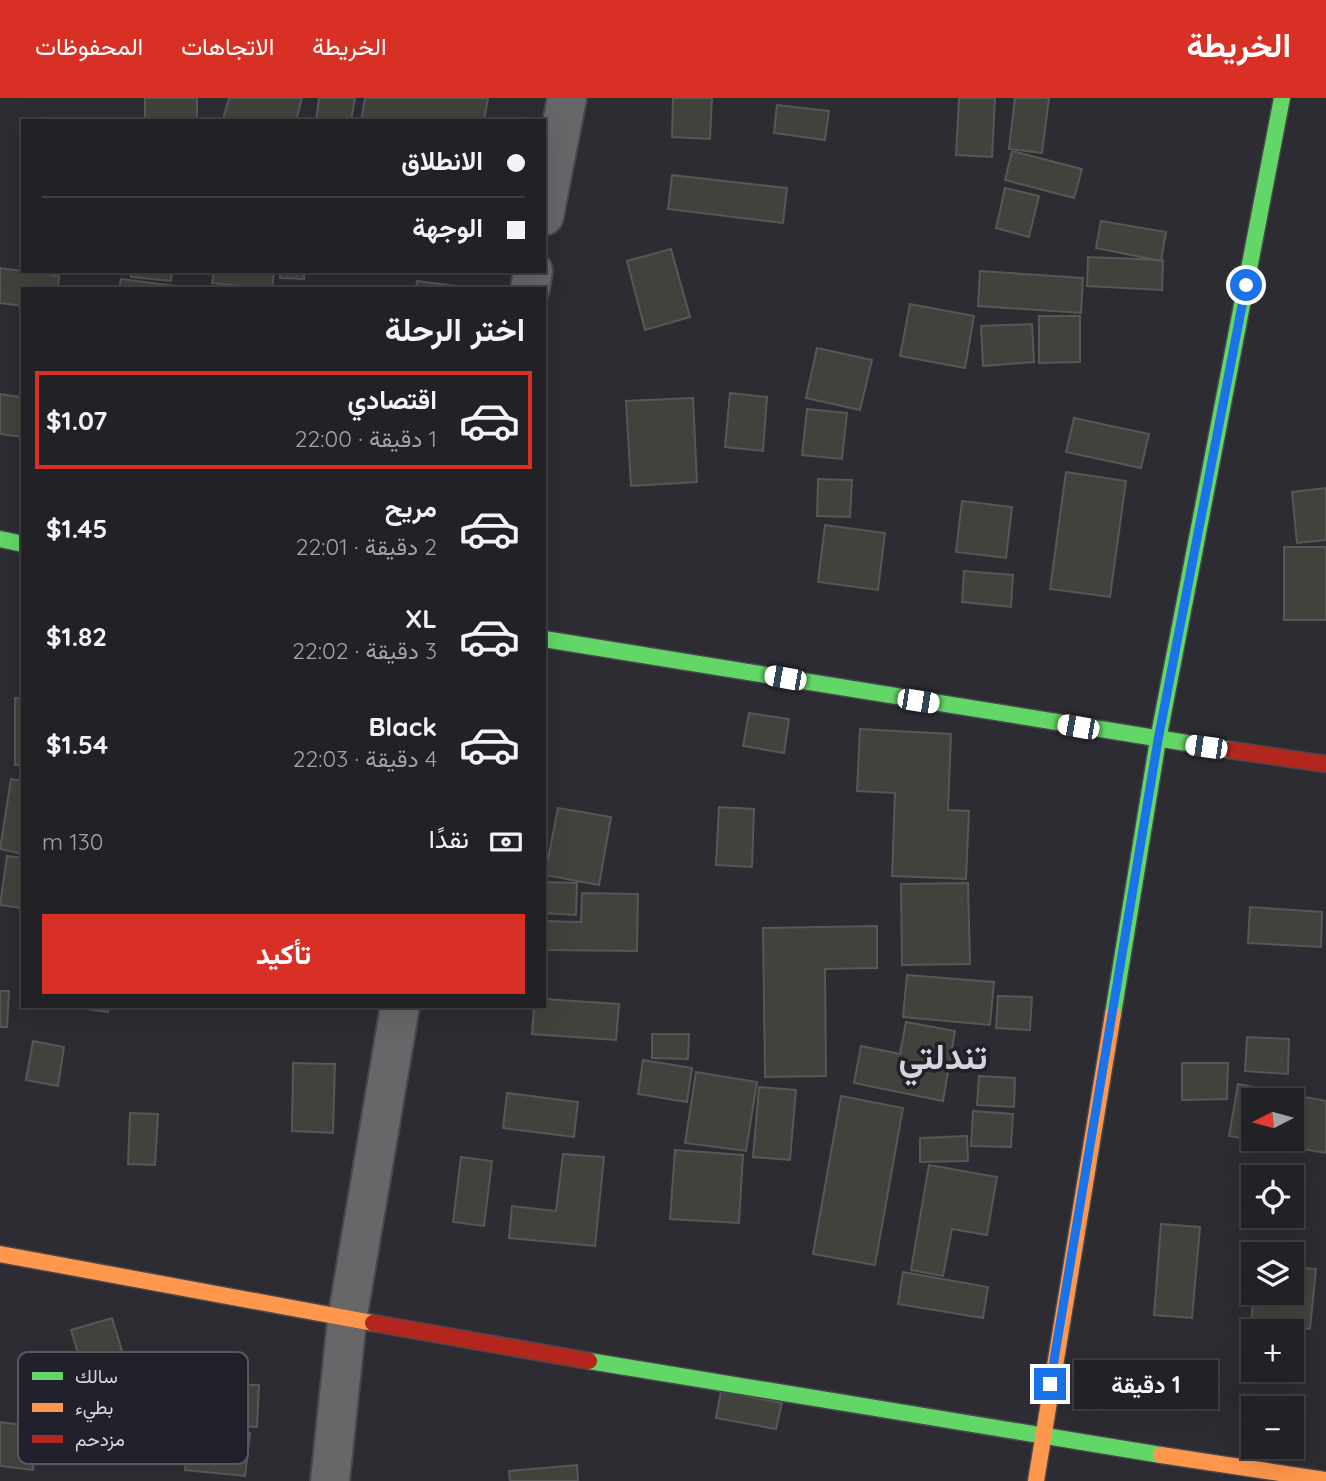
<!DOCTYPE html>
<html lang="ar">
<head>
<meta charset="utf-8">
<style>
  :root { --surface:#212126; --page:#29292e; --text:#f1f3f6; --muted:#a2a3a7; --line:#3e3e43; --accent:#d93025 }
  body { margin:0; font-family:Quicksand,Vazirmatn,sans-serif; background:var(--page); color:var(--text); direction:rtl; height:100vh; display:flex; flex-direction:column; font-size:26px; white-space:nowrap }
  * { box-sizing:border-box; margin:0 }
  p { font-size:23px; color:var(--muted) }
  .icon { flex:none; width:38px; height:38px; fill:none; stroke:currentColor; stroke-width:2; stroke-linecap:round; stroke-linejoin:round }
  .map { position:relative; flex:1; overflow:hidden; direction:ltr }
  .side { position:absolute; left:21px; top:189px; width:525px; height:721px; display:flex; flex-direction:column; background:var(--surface); border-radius:0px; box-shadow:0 7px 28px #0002,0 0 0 2px var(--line); direction:rtl }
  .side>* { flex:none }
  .hud { position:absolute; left:21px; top:21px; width:525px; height:154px; border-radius:0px; box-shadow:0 7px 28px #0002,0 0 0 2px var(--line); direction:rtl; display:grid; align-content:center; height:154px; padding:0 21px; background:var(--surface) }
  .needle { width:46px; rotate:264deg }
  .tools { position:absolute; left:1241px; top:990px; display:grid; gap:14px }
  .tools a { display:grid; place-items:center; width:63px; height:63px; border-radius:0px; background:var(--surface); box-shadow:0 7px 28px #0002,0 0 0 2px var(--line); font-size:35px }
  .end { position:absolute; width:32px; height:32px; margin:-16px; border:9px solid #1a73e8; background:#fff; box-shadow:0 0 0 4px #fff }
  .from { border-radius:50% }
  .bubble { position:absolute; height:49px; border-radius:0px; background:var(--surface); box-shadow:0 7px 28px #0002,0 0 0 2px var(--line); font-size:23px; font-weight:700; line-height:49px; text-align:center; direction:rtl }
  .car { position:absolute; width:21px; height:42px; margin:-21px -10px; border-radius:9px; box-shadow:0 0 5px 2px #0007; background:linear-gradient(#fff 24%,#345 0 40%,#fff 0 76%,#345 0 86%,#fff 0) }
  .hud b { display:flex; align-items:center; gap:24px; height:66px; font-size:26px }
  .hud b+b { border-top:2px solid var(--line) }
  .hud i { width:18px; height:18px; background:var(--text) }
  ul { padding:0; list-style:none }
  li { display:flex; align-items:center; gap:21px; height:98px; margin:0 14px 10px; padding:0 7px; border:4px solid transparent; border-radius:0px }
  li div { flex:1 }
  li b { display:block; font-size:26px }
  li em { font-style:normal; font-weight:700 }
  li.active { border-color:var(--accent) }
  li>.icon { width:63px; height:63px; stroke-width:1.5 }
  h2 { padding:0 21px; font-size:32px; line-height:84px }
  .pay { display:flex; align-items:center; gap:18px; height:77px; padding:0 21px; font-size:26px }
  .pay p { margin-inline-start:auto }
  .action { display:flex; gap:14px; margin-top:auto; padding:14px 21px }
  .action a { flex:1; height:80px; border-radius:0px; background:var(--accent); color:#fff; font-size:28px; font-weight:700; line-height:80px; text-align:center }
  header { display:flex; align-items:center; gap:42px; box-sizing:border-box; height:98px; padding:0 35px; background:var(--accent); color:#fff }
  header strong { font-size:33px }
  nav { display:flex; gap:38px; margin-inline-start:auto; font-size:24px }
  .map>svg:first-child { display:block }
  .building { fill:#42423d; stroke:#575758; stroke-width:2; fill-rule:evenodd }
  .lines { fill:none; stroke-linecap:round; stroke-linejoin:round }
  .street-casing { stroke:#48484c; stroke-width:42 }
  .fast-casing { stroke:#48484c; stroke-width:19 }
  .slow-casing { stroke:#48484c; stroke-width:19 }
  .jam-casing { stroke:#48484c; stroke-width:19 }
  .street { stroke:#67676a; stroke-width:38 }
  .fast { stroke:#63d668; stroke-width:16 }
  .slow { stroke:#ff974d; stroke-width:16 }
  .jam { stroke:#b3261e; stroke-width:16 }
  .route { stroke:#1a73e8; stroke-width:9 }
  .labels { text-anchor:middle; stroke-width:7; stroke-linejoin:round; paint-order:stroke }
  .town-label { font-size:35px; font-weight:bold; fill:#d5d6dc; stroke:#20212a }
  .key { fill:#20212a; stroke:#56575f; stroke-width:2 }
  .key-label { font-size:19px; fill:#d5d6dc }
</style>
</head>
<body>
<header>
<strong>الخريطة</strong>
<nav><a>الخريطة</a><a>الاتجاهات</a><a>المحفوظات</a></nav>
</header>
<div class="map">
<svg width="1326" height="1383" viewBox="0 0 1326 1383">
  <rect width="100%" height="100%" fill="#2c2c32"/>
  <path class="building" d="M 145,0 L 197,0 L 197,23 L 145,23 Z
    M 229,0 L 302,0 L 296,23 L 223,21 Z
    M 319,0 L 355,0 L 351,23 L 316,23 Z
    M 365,0 L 488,0 L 484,23 L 361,23 Z
    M 673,0 L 712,0 L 710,41 L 672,39 Z
    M 959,0 L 995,0 L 992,59 L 956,57 Z
    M 1015,0 L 1049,0 L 1042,55 L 1009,51 Z
    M 777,7 L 829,13 L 825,42 L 774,35 Z
    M 1012,53 L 1082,71 L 1074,100 L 1005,82 Z
    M 672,77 L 787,90 L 783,125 L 668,111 Z
    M 1005,90 L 1039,98 L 1029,139 L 996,130 Z
    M 1101,123 L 1166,134 L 1161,163 L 1096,150 Z
    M 671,151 L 690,219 L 645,232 L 627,163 Z
    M 1088,159 L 1163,162 L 1162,192 L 1087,188 Z
    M 0,170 L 59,178 L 58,191 L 23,191 L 23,208 L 0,205 Z
    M 131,173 L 172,173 L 171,183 L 131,179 Z
    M 214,173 L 274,173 L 272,191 L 212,185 Z
    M 280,173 L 304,173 L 304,181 L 280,180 Z
    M 980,173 L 1083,180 L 1081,215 L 978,208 Z
    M 121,181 L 175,188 L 175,191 L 119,191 Z
    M 417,183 L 472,190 L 472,191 L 416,191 Z
    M 910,206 L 974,218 L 965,270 L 900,258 Z
    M 1039,218 L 1080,218 L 1080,264 L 1039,265 Z
    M 1032,226 L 1034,264 L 983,268 L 981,228 Z
    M 817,250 L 872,262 L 860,312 L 806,300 Z
    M 23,281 L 23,339 L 0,336 L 0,296 L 20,299 Z
    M 730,295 L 767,299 L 763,353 L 725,349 Z
    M 693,300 L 697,384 L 631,388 L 626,303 Z
    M 807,311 L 847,315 L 842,361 L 802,357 Z
    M 1074,320 L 1149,336 L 1141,370 L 1066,354 Z
    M 1066,374 L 1126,383 L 1110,499 L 1050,491 Z
    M 818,381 L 852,382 L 850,419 L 817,418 Z
    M 1326,390 L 1326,442 L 1297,445 L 1292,394 Z
    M 962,403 L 1012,409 L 1006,460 L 956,454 Z
    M 825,427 L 885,435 L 878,492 L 818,484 Z
    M 1284,449 L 1326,449 L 1326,522 L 1284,522 Z
    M 964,473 L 1013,477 L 1011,509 L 962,504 Z
    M 15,600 L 23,601 L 23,667 L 15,667 Z
    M 749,615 L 789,621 L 784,655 L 743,648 Z
    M 860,631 L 951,636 L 948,712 L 969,713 L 966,781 L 892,778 L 895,695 L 857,693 Z
    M 11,681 L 23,683 L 23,756 L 0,751 Z
    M 719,709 L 754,711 L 752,769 L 716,767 Z
    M 558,710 L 611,719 L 599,787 L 545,777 Z
    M 7,758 L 23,760 L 22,810 L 0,807 Z
    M 544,784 L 577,785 L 576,817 L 544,815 Z
    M 968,785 L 970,866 L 902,867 L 901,786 Z
    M 582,795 L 638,796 L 637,853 L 544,852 L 544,823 L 581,824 Z
    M 1250,809 L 1322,814 L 1321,849 L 1248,845 Z
    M 877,828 L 877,870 L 825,871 L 826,978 L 765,979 L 763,830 Z
    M 907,877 L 994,884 L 990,927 L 903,919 Z
    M 0,893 L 9,893 L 7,929 L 0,929 Z
    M 998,898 L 1032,899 L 1030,932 L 996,930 Z
    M 544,901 L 619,906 L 616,942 L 532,936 L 534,908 L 544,908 Z
    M 65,908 L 108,908 L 108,914 Z
    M 906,924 L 955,933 L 943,1003 L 854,985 L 861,948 L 900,956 Z
    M 652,936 L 689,936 L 688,961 L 652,960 Z
    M 1247,939 L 1289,941 L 1288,976 L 1245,973 Z
    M 33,943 L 64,949 L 58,988 L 26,982 Z
    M 643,962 L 692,970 L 687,1004 L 638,996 Z
    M 293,965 L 335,966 L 333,1035 L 292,1033 Z
    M 1182,965 L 1228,965 L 1227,1001 L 1182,1002 Z
    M 696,974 L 757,984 L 746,1053 L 685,1045 Z
    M 979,978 L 1015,980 L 1014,1009 L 977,1007 Z
    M 1238,986 L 1326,1003 L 1326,1055 L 1229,1038 ZM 1253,1003 L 1292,1003 L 1292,1041 L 1253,1041 Z
    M 759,989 L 796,992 L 790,1062 L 753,1059 Z
    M 507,995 L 578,1004 L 574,1039 L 503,1030 Z
    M 841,998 L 903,1010 L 875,1167 L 813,1156 Z
    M 973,1013 L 1013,1016 L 1011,1049 L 971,1048 Z
    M 130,1015 L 158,1016 L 155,1067 L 128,1066 Z
    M 967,1038 L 968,1063 L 920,1064 L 920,1040 Z
    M 675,1052 L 743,1057 L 739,1125 L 670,1121 Z
    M 563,1056 L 604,1059 L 595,1148 L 509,1140 L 512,1108 L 556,1113 Z
    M 461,1059 L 492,1063 L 484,1128 L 453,1124 Z
    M 929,1067 L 997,1079 L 987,1137 L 952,1131 L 943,1178 L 911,1172 Z
    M 1161,1126 L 1200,1129 L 1192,1220 L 1154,1217 Z
    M 1292,1169 L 1316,1171 L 1310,1231 L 1251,1225 L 1254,1195 L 1292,1195 Z
    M 903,1174 L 988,1189 L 983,1220 L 898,1206 Z
    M 112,1220 L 124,1259 L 83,1272 L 71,1232 Z
    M 193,1285 L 259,1287 L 257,1329 L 191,1326 Z
    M 721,1293 L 782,1305 L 776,1331 L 716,1320 Z
    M 0,1324 L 38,1329 L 33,1372 L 0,1368 Z
    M 190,1329 L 250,1335 L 245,1378 L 185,1372 Z
    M 577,1367 L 578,1383 L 510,1383 L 509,1373 Z"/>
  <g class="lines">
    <g class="street-casing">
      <path id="street" d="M 544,118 L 567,0
        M 530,191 L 533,173
        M 330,1383 L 347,1222 L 400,908"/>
    </g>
    <g class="fast-casing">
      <path id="fast" d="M 0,441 L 23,446
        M 544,541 L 1230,652
        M 1113,916 L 1158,642 L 1282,0
        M 589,1263 L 1161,1357"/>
    </g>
    <g class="slow-casing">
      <path id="slow" d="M 0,1156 L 373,1225
        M 1161,1357 L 1326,1382
        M 1036,1383 L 1113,916"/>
    </g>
    <g class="jam-casing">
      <path id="jam" d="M 1230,652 L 1326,666
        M 373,1225 L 589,1263"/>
    </g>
    <use href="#street" class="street"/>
    <use href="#fast" class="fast"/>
    <use href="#slow" class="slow"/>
    <use href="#jam" class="jam"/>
  </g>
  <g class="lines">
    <path class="route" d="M 1050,1286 L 1158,642 L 1246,187"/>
  </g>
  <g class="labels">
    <g class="town-label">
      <text x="943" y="971">تندلتي</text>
    </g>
  </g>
  <rect x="18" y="1254" width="230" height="112" rx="10" class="key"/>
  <rect x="32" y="1274" width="31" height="8" fill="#63d668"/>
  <rect x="32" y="1305" width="31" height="9" fill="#ff974d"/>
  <rect x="32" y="1337" width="31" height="8" fill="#b3261e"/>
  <g class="key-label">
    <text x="75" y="1285">سالك</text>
    <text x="75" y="1316">بطيء</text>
    <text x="75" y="1348">مزدحم</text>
  </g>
</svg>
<div class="tools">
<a><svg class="needle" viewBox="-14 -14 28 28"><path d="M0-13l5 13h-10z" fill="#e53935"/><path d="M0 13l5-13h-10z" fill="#a2a3a7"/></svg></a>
<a><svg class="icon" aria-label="locate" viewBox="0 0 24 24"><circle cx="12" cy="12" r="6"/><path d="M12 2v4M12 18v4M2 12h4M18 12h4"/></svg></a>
<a><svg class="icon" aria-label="layers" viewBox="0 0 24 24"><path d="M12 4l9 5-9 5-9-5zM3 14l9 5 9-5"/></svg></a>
<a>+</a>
<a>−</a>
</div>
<i class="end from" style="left:1246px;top:187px"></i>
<i class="end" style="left:1050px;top:1286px"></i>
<div class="bubble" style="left:1074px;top:1262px;width:144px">1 دقيقة</div>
<i class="car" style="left:785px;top:580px;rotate:280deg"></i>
<i class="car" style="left:918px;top:603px;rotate:99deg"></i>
<i class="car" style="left:1078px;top:629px;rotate:280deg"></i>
<i class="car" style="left:1206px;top:649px;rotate:278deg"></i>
<div class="hud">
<b><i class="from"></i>الانطلاق</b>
<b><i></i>الوجهة</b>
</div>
<section class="side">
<h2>اختر الرحلة</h2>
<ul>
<li class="active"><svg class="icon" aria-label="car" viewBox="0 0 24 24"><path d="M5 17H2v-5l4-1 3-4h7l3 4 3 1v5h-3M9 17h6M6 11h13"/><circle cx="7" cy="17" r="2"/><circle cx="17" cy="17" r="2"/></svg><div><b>اقتصادي</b><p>1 دقيقة · 22:00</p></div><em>$1.07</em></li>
<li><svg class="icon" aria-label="car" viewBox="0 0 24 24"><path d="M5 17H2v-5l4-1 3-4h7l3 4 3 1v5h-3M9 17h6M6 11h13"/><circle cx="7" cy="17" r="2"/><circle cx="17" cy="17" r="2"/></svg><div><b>مريح</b><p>2 دقيقة · 22:01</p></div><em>$1.45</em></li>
<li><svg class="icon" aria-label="car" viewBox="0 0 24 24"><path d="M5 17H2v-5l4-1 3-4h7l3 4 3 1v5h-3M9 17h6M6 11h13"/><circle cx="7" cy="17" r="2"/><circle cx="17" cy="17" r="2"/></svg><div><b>XL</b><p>3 دقيقة · 22:02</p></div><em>$1.82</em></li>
<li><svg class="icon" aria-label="car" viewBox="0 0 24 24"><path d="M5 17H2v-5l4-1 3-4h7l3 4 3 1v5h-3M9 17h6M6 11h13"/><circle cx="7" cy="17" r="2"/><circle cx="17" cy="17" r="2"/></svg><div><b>Black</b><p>4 دقيقة · 22:03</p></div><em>$1.54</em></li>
</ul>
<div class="pay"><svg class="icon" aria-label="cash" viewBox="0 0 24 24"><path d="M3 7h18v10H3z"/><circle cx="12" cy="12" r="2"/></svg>نقدًا<p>130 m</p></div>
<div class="action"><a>تأكيد</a></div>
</section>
</div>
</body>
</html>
